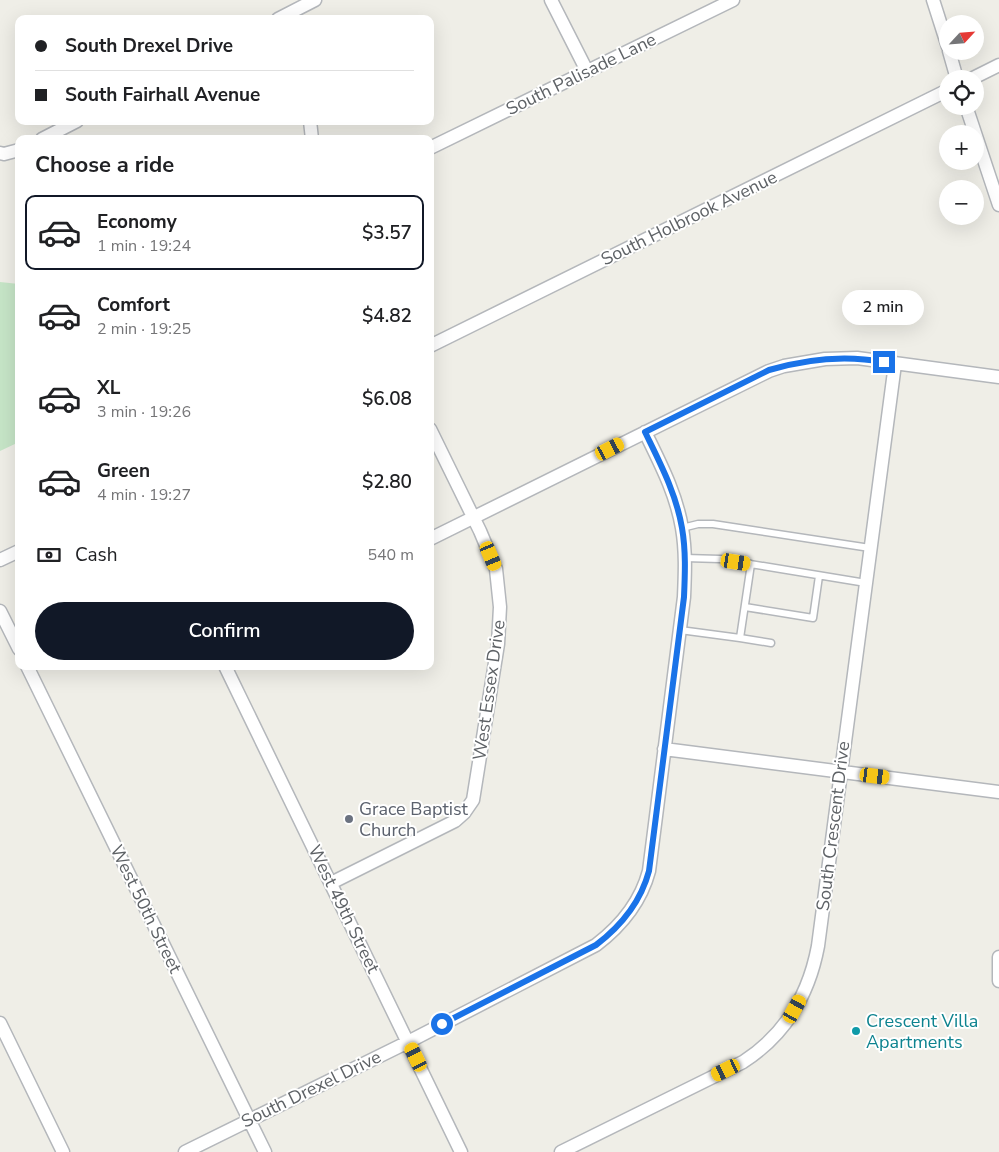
<!DOCTYPE html>
<html lang="en">
<head>
<meta charset="utf-8">
<style>
  :root { --surface:#fff; --page:#f6f6f6; --text:#202124; --muted:#757577; --line:#e0e0e0; --accent:#111827 }
  body { margin:0; font-family:"Nunito Sans",sans-serif; background:var(--page); color:var(--text); height:100vh; display:flex; flex-direction:column; font-size:19px; white-space:nowrap }
  * { box-sizing:border-box; margin:0 }
  p { font-size:16px; color:var(--muted) }
  .icon { flex:none; width:28px; height:28px; fill:none; stroke:currentColor; stroke-width:2; stroke-linecap:round; stroke-linejoin:round }
  .map { position:relative; flex:1; overflow:hidden }
  .details { position:absolute; left:15px; top:135px; width:419px; height:535px; display:flex; flex-direction:column; background:var(--surface); border-radius:10px; box-shadow:0 5px 20px #0002 }
  .details>* { flex:none }
  .guide { position:absolute; left:15px; top:15px; width:419px; height:110px; border-radius:10px; box-shadow:0 5px 20px #0002; display:grid; align-content:center; height:110px; padding:0 20px; background:var(--surface) }
  .needle { width:32px; rotate:64deg }
  .controls { position:absolute; left:939px; top:15px; display:grid; gap:10px }
  .controls a { display:grid; place-items:center; width:45px; height:45px; border-radius:50%; background:var(--surface); box-shadow:0 5px 20px #0002; font-size:25px }
  .end { position:absolute; width:22px; height:22px; margin:-11px; border:6px solid #1a73e8; background:#fff; box-shadow:0 0 0 2px #fff }
  .from { border-radius:50% }
  .bubble { position:absolute; height:35px; border-radius:18px; background:var(--surface); box-shadow:0 5px 20px #0002; font-size:16px; font-weight:600; line-height:35px; text-align:center }
  .car { position:absolute; width:15px; height:30px; margin:-15px -8px; border-radius:6px; box-shadow:0 0 4px 1px #0007; background:linear-gradient(#f5c518 24%,#345 0 40%,#f5c518 0 76%,#345 0 86%,#f5c518 0) }
  .guide b { display:flex; align-items:center; gap:18px; height:48px; font-size:19px }
  .guide b+b { border-top:1px solid var(--line) }
  .guide i { width:12px; height:12px; background:var(--text) }
  ul { padding:0; list-style:none }
  li { display:flex; align-items:center; gap:15px; height:75px; margin:0 10px 8px; padding:0 10px; border:2px solid transparent; border-radius:10px }
  li div { flex:1 }
  li b { display:block; font-size:19px }
  li em { font-style:normal; font-weight:600 }
  li.active { border-color:var(--accent) }
  li>.icon { width:45px; height:45px; stroke-width:1.5 }
  h2 { padding:0 20px; font-size:22px; line-height:60px }
  .pay { display:flex; align-items:center; gap:12px; height:55px; padding:0 20px; font-size:19px }
  .pay p { margin-inline-start:auto }
  .action { display:flex; gap:10px; margin-top:auto; padding:10px 20px }
  .action a { flex:1; height:58px; border-radius:30px; background:var(--accent); color:#fff; font-size:20px; font-weight:600; line-height:58px; text-align:center }
  .map>svg:first-child { display:block }
  .green { fill:#c6e5c7 }
  .lines { fill:none; stroke-linecap:round; stroke-linejoin:round }
  .service-casing { stroke:#b4b7bb; stroke-width:9 }
  .minor-casing { stroke:#b4b7bb; stroke-width:15 }
  .service { stroke:#fff; stroke-width:6 }
  .minor { stroke:#fff; stroke-width:12 }
  .route { stroke:#1a73e8; stroke-width:6 }
  .worship-dot { fill:#6b7280; stroke:#fff; stroke-width:2 }
  .culture-dot { fill:#0f9aa8; stroke:#fff; stroke-width:2 }
  .labels { text-anchor:middle; stroke-width:4; stroke-linejoin:round; paint-order:stroke }
  .street-label { font-size:18px; fill:#5e6266; stroke:#fff }
  .worship-label { font-size:18px; fill:#5b616d; stroke:#fff; text-anchor:start }
  .culture-label { font-size:18px; fill:#0d838f; stroke:#fff; text-anchor:start }
</style>
</head>
<body>
<div class="map">
<svg width="999" height="1152" viewBox="0 0 999 1152">
  <rect width="100%" height="100%" fill="#efeee7"/>
  <path class="green" d="M 0,282 L 19,284 L 19,433 L 17,443 L 0,451 Z"/>
  <g class="lines">
    <g class="service-casing">
      <path id="service" d="M 682,528 L 698,524 L 713,524 L 870,548
        M 685,558 L 720,559 L 866,583
        M 745,607 L 813,618 L 819,576
        M 680,630 L 740,638 L 751,564
        M 740,638 L 771,643"/>
    </g>
    <g class="minor-casing">
      <path id="minor" d="M 551,0 L 587,71
        M 933,0 L 948,47
        M 278,19 L 315,0
        M 949,51 L 957,79
        M 971,79 L 999,65
        M 966,106 L 999,205
        M 310,121 L 312,139
        M 42,139 L 77,121
        M 430,148 L 733,0
        M 0,153 L 4,154 L 19,150
        M 430,346 L 948,90
        M 430,539 L 769,371 L 784,366 L 825,359 L 857,358 L 999,377
        M 0,560 L 19,551
        M 0,611 L 19,649
        M 27,666 L 265,1152
        M 225,666 L 461,1152
        M 664,749 L 999,792
        M 331,883 L 455,821 L 464,813 L 473,800 L 498,644 L 500,607 L 496,569 L 480,531 L 430,429
        M 999,957 L 999,981
        M 0,1023 L 63,1152
        M 185,1152 L 408,1042 L 596,945 C 621,926 641,901 649,871 L 684,597 C 685,574 686,551 682,528 C 676,493 660,463 645,432
        M 561,1152 L 743,1062 C 785,1035 809,994 818,946 L 895,364"/>
    </g>
    <use href="#service" class="service"/>
    <use href="#minor" class="minor"/>
  </g>
  <g class="lines">
    <path class="route" d="M 442,1024 L 596,945 C 621,926 641,901 649,871 L 684,597 C 685,574 686,551 682,528 C 676,493 660,463 645,432 L 769,370 C 806,359 846,355 884,362"/>
  </g>
  <circle class="worship-dot" cx="349" cy="819" r="5"/>
  <circle class="culture-dot" cx="856" cy="1031" r="5"/>
  <g class="labels">
    <g class="street-label">
      <text transform="translate(581 74) rotate(-26)" y="6">South Palisade Lane</text>
      <text transform="translate(689 218) rotate(-26)" y="6">South Holbrook Avenue</text>
      <text transform="translate(489 690) rotate(-82)" y="6">West Essex Drive</text>
      <text transform="translate(833 826) rotate(-83)" y="6">South Crescent Drive</text>
      <text transform="translate(146 909) rotate(64)" y="6">West 50th Street</text>
      <text transform="translate(344 909) rotate(64)" y="6">West 49th Street</text>
      <text transform="translate(311 1089) rotate(-26)" y="6">South Drexel Drive</text>
    </g>
    <g class="worship-label">
      <text x="359" y="815">Grace Baptist<tspan x="359" dy="21">Church</tspan></text>
    </g>
    <g class="culture-label">
      <text x="866" y="1027">Crescent Villa<tspan x="866" dy="21">Apartments</tspan></text>
    </g>
  </g>
</svg>
<div class="controls">
<a><svg class="needle" viewBox="-14 -14 28 28"><path d="M0-13l5 13h-10z" fill="#e53935"/><path d="M0 13l5-13h-10z" fill="#757577"/></svg></a>
<a><svg class="icon" aria-label="locate" viewBox="0 0 24 24"><circle cx="12" cy="12" r="6"/><path d="M12 2v4M12 18v4M2 12h4M18 12h4"/></svg></a>
<a>+</a>
<a>−</a>
</div>
<i class="end from" style="left:442px;top:1024px"></i>
<i class="end" style="left:884px;top:362px"></i>
<div class="bubble" style="left:842px;top:290px;width:82px">2 min</div>
<i class="car" style="left:610px;top:449px;rotate:63deg"></i>
<i class="car" style="left:491px;top:556px;rotate:157deg"></i>
<i class="car" style="left:736px;top:562px;rotate:99deg"></i>
<i class="car" style="left:875px;top:776px;rotate:97deg"></i>
<i class="car" style="left:795px;top:1009px;rotate:29deg"></i>
<i class="car" style="left:416px;top:1057px;rotate:334deg"></i>
<i class="car" style="left:726px;top:1070px;rotate:244deg"></i>
<div class="guide">
<b><i class="from"></i>South Drexel Drive</b>
<b><i></i>South Fairhall Avenue</b>
</div>
<section class="details">
<h2>Choose a ride</h2>
<ul>
<li class="active"><svg class="icon" aria-label="car" viewBox="0 0 24 24"><path d="M5 17H2v-5l4-1 3-4h7l3 4 3 1v5h-3M9 17h6M6 11h13"/><circle cx="7" cy="17" r="2"/><circle cx="17" cy="17" r="2"/></svg><div><b>Economy</b><p>1 min · 19:24</p></div><em>$3.57</em></li>
<li><svg class="icon" aria-label="car" viewBox="0 0 24 24"><path d="M5 17H2v-5l4-1 3-4h7l3 4 3 1v5h-3M9 17h6M6 11h13"/><circle cx="7" cy="17" r="2"/><circle cx="17" cy="17" r="2"/></svg><div><b>Comfort</b><p>2 min · 19:25</p></div><em>$4.82</em></li>
<li><svg class="icon" aria-label="car" viewBox="0 0 24 24"><path d="M5 17H2v-5l4-1 3-4h7l3 4 3 1v5h-3M9 17h6M6 11h13"/><circle cx="7" cy="17" r="2"/><circle cx="17" cy="17" r="2"/></svg><div><b>XL</b><p>3 min · 19:26</p></div><em>$6.08</em></li>
<li><svg class="icon" aria-label="car" viewBox="0 0 24 24"><path d="M5 17H2v-5l4-1 3-4h7l3 4 3 1v5h-3M9 17h6M6 11h13"/><circle cx="7" cy="17" r="2"/><circle cx="17" cy="17" r="2"/></svg><div><b>Green</b><p>4 min · 19:27</p></div><em>$2.80</em></li>
</ul>
<div class="pay"><svg class="icon" aria-label="cash" viewBox="0 0 24 24"><path d="M3 7h18v10H3z"/><circle cx="12" cy="12" r="2"/></svg>Cash<p>540 m</p></div>
<div class="action"><a>Confirm</a></div>
</section>
</div>
</body>
</html>
